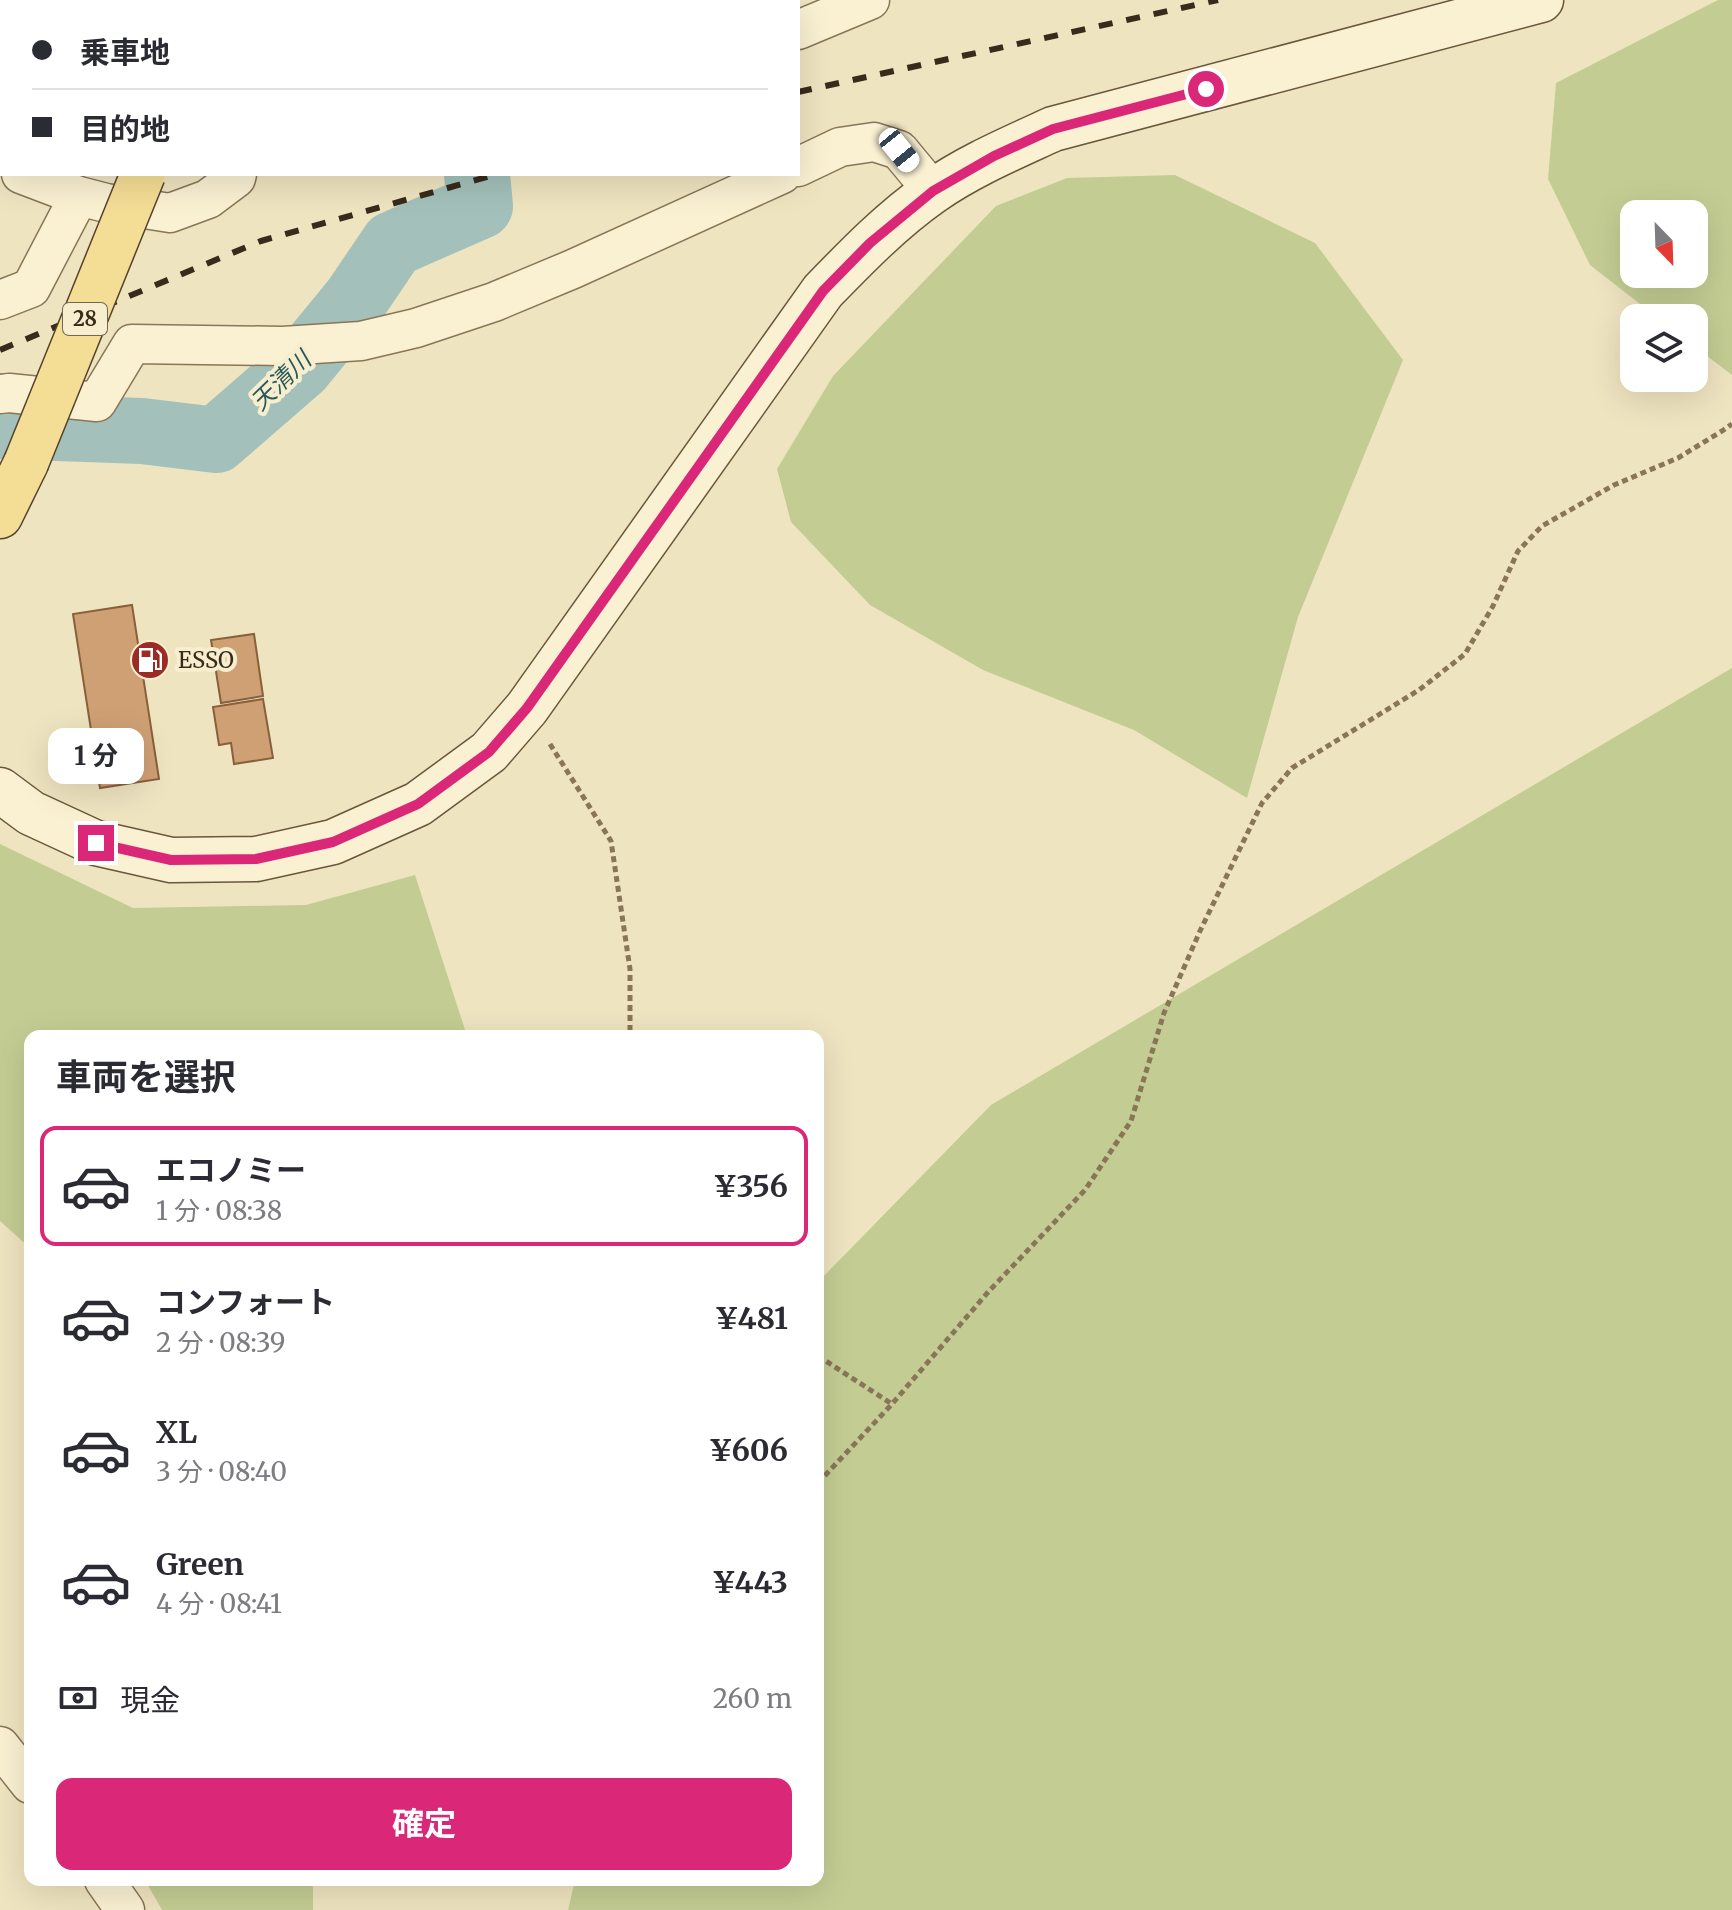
<!DOCTYPE html>
<html lang="ja">
<head>
<meta charset="utf-8">
<style>
  :root { --surface:#fff; --page:#f7f7f7; --text:#2b2b33; --muted:#7c7c81; --line:#e1e1e2; --accent:#db2777 }
  body { margin:0; font-family:Merriweather,"Noto Sans JP",serif; background:var(--page); color:var(--text); height:100vh; display:flex; flex-direction:column; font-size:30px; white-space:nowrap }
  * { box-sizing:border-box; margin:0 }
  p { font-size:26px; color:var(--muted) }
  .icon { flex:none; width:44px; height:44px; fill:none; stroke:currentColor; stroke-width:2; stroke-linecap:round; stroke-linejoin:round }
  .map { position:relative; flex:1; overflow:hidden }
  .details { position:absolute; left:24px; top:1030px; width:800px; height:856px; display:flex; flex-direction:column; background:var(--surface); border-radius:16px; box-shadow:0 8px 32px #0002 }
  .details>* { flex:none }
  .banner { position:absolute; left:0px; top:0px; width:800px; height:176px; box-shadow:0 8px 32px #0002; display:grid; align-content:center; height:176px; padding:0 32px; background:var(--surface) }
  .needle { width:52px; rotate:157deg }
  .buttons { position:absolute; left:1620px; top:200px; display:grid; gap:16px }
  .buttons a { display:grid; place-items:center; width:88px; height:88px; border-radius:16px; background:var(--surface); box-shadow:0 8px 32px #0002; font-size:40px }
  .end { position:absolute; width:36px; height:36px; margin:-18px; border:10px solid #db2777; background:#fff; box-shadow:0 0 0 4px #fff }
  .from { border-radius:50% }
  .bubble { position:absolute; height:56px; border-radius:16px; background:var(--surface); box-shadow:0 8px 32px #0002; font-size:26px; font-weight:700; line-height:56px; text-align:center }
  .car { position:absolute; width:24px; height:48px; margin:-24px -12px; border-radius:10px; box-shadow:0 0 6px 2px #0007; background:linear-gradient(#fff 24%,#345 0 40%,#fff 0 76%,#345 0 86%,#fff 0) }
  .banner b { display:flex; align-items:center; gap:28px; height:76px; font-size:30px }
  .banner b+b { border-top:2px solid var(--line) }
  .banner i { width:20px; height:20px; background:var(--text) }
  ul { padding:0; list-style:none }
  li { display:flex; align-items:center; gap:24px; height:120px; margin:0 16px 12px; padding:0 16px; border:4px solid transparent; border-radius:16px }
  li div { flex:1 }
  li b { display:block; font-size:30px }
  li em { font-style:normal; font-weight:700 }
  li.selected { border-color:var(--accent) }
  li>.icon { width:72px; height:72px; stroke-width:1.5 }
  h2 { padding:0 32px; font-size:36px; line-height:96px }
  .pay { display:flex; align-items:center; gap:20px; height:88px; padding:0 32px; font-size:30px }
  .pay p { margin-inline-start:auto }
  .button { display:flex; gap:16px; margin-top:auto; padding:16px 32px }
  .button a { flex:1; height:92px; border-radius:16px; background:var(--accent); color:#fff; font-size:32px; font-weight:700; line-height:92px; text-align:center }
  .map>svg:first-child { display:block }
  .green { fill:#c3cd93; fill-rule:evenodd }
  .lines { fill:none; stroke-linecap:round; stroke-linejoin:round }
  .river { stroke:#a3c1ba; stroke-width:66 }
  .building { fill:#cfa074; stroke:#89603c; stroke-width:2 }
  .street-casing { stroke:#897557; stroke-width:41 }
  .secondary-casing { stroke:#6a563a; stroke-width:47 }
  .primary-casing { stroke:#56422c; stroke-width:47 }
  .path { stroke:#897557; stroke-width:5; stroke-dasharray:6 4; stroke-linecap:butt }
  .street { stroke:#faf1d3; stroke-width:38 }
  .secondary { stroke:#faf1d3; stroke-width:44 }
  .primary { stroke:#f4dd95; stroke-width:44 }
  .rail { stroke:#382b1c; stroke-width:6; stroke-dasharray:14 14; stroke-linecap:butt }
  .primary-bridge-casing { stroke:#56422c; stroke-width:47; stroke-linecap:butt }
  .primary-bridge { stroke:#f4dd95; stroke-width:44 }
  .route { stroke:#db2777; stroke-width:10 }
  .labels { text-anchor:middle; stroke-width:8; stroke-linejoin:round; paint-order:stroke }
  .shield { fill:#f6eecf; stroke:#716652; stroke-width:2 }
  .shield-label { font-size:20px; font-weight:bold; fill:#382b1c }
  .poi-label { font-size:22px; fill:#382b1c; stroke:#f6eecf; text-anchor:start }
  .water-label { font-size:24px; font-style:italic; fill:#2b5858; stroke:#f6eecf }
</style>
</head>
<body>
<div class="map">
<svg width="1732" height="1910" viewBox="0 0 1732 1910">
  <rect width="100%" height="100%" fill="#efe4c0"/>
  <path class="green" d="M 1718,0 L 1732,0 L 1732,375 L 1694,346 L 1694,318 L 1658,318 L 1590,265 L 1548,179 L 1556,83 ZM 1694,214 L 1694,274 L 1634,274 L 1634,214 Z
    M 1175,175 L 1315,243 L 1403,360 L 1298,617 L 1247,798 L 1134,730 L 983,670 L 870,605 L 791,522 L 777,469 L 833,376 L 996,206 L 1067,178 Z
    M 1732,668 L 1732,1910 L 568,1910 L 575,1880 L 818,1880 L 818,1282 L 991,1105 Z
    M 0,844 L 133,908 L 306,905 L 415,875 L 467,1036 L 30,1036 L 30,1248 L 0,1221 Z
    M 145,1880 L 313,1880 L 313,1910 L 162,1910 Z"/>
  <g class="lines">
    <path class="river" d="M 641,2 L 642,0
      M 0,426 L 142,431 L 216,440 L 300,367 L 355,300 L 393,244 L 480,206 L 477,174"/>
  </g>
  <path class="building" d="M 132,605 L 159,779 L 100,788 L 73,614 Z
    M 254,634 L 263,696 L 221,703 L 211,640 Z
    M 263,699 L 273,758 L 234,764 L 231,743 L 219,745 L 213,707 Z"/>
  <g class="lines">
    <g class="street-casing">
      <path id="street" d="M 754,0 L 755,2
        M 104,2 L 105,0
        M 316,2 L 317,0
        M 798,30 L 870,0
        M 798,167 L 840,147 L 874,142 L 899,150 L 933,191
        M 21,174 L 79,196 L 106,203 L 170,213 L 208,199 L 236,178 L 237,174
        M 0,300 L 31,288 L 79,196
        M 0,394 L 9,393 L 97,402 L 132,344 L 283,346 L 361,341 L 416,328 L 494,302 L 573,269 L 782,174
        M 0,1746 L 30,1784
        M 104,1880 L 125,1910"/>
    </g>
    <g class="secondary-casing">
      <path id="secondary" d="M 0,790 L 31,813 L 96,843 L 171,860 L 256,859 L 333,842 L 418,804 L 489,752 L 527,708 L 823,291 C 857,256 892,220 932,192 C 969,166 1012,148 1053,129 L 1541,0"/>
    </g>
    <g class="primary-casing">
      <path id="primary" d="M 214,2 L 215,0
        M 0,516 L 26,463"/>
    </g>
    <path class="path" d="M 550,744 L 611,841 L 630,969 L 630,1036
      M 818,1356 L 892,1404
      M 818,1483 L 892,1404 L 989,1291 L 1085,1190 L 1131,1121 L 1164,1013 L 1200,931 L 1262,803 L 1292,768 L 1419,690 L 1465,654 L 1493,606 L 1518,551 L 1542,526 L 1614,485 L 1678,458 L 1722,431 L 1732,424"/>
    <use href="#street" class="street"/>
    <use href="#secondary" class="secondary"/>
    <use href="#primary" class="primary"/>
    <path class="rail" d="M 798,92 L 1218,0
      M 0,350 L 261,241 L 497,174"/>
    <g class="primary-bridge-casing">
      <path id="primary-bridge" d="M 26,463 L 143,174"/>
    </g>
    <use href="#primary-bridge" class="primary-bridge"/>
  </g>
  <g class="lines">
    <path class="route" d="M 96,843 L 171,860 L 256,859 L 333,842 L 418,804 L 489,752 L 527,708 L 823,291 L 870,243 L 933,191 L 994,156 L 1053,129 L 1206,89"/>
  </g>
  <defs>
    <g id="fuel-disc" transform="scale(2)"><circle r="9.5" fill="#9a2c25" stroke="#f6eecf"/><path d="M-5.5-6h7V0h2V4h1.3V-2.5L3-4.5l.8-.8L6-3V5H2.5V1h-1V6h-7ZM-4.2-4.7v3.2H.2V-4.7Z" fill="#fff"/></g>
  </defs>
  <g fill-rule="evenodd">
    <use href="#fuel-disc" x="150" y="660"/>
  </g>
  <g class="labels">
    <rect class="shield" x="63" y="303" width="44" height="32" rx="6"/>
    <g class="shield-label">
      <text x="85" y="326">28</text>
    </g>
    <g class="poi-label">
      <text x="178" y="668">ESSO</text>
    </g>
    <g class="water-label">
      <text transform="translate(281 381) rotate(-44)" y="8">天清川</text>
    </g>
  </g>
</svg>
<div class="buttons">
<a><svg class="needle" viewBox="-14 -14 28 28"><path d="M0-13l5 13h-10z" fill="#e53935"/><path d="M0 13l5-13h-10z" fill="#7c7c81"/></svg></a>
<a><svg class="icon" aria-label="layers" viewBox="0 0 24 24"><path d="M12 4l9 5-9 5-9-5zM3 14l9 5 9-5"/></svg></a>
</div>
<i class="end from" style="left:1206px;top:89px"></i>
<i class="end" style="left:96px;top:843px"></i>
<div class="bubble" style="left:48px;top:728px;width:96px">1 分</div>
<i class="car" style="left:899px;top:150px;rotate:141deg"></i>
<div class="banner">
<b><i class="from"></i>乗車地</b>
<b><i></i>目的地</b>
</div>
<section class="details">
<h2>車両を選択</h2>
<ul>
<li class="selected"><svg class="icon" aria-label="car" viewBox="0 0 24 24"><path d="M5 17H2v-5l4-1 3-4h7l3 4 3 1v5h-3M9 17h6M6 11h13"/><circle cx="7" cy="17" r="2"/><circle cx="17" cy="17" r="2"/></svg><div><b>エコノミー</b><p>1 分 · 08:38</p></div><em>¥356</em></li>
<li><svg class="icon" aria-label="car" viewBox="0 0 24 24"><path d="M5 17H2v-5l4-1 3-4h7l3 4 3 1v5h-3M9 17h6M6 11h13"/><circle cx="7" cy="17" r="2"/><circle cx="17" cy="17" r="2"/></svg><div><b>コンフォート</b><p>2 分 · 08:39</p></div><em>¥481</em></li>
<li><svg class="icon" aria-label="car" viewBox="0 0 24 24"><path d="M5 17H2v-5l4-1 3-4h7l3 4 3 1v5h-3M9 17h6M6 11h13"/><circle cx="7" cy="17" r="2"/><circle cx="17" cy="17" r="2"/></svg><div><b>XL</b><p>3 分 · 08:40</p></div><em>¥606</em></li>
<li><svg class="icon" aria-label="car" viewBox="0 0 24 24"><path d="M5 17H2v-5l4-1 3-4h7l3 4 3 1v5h-3M9 17h6M6 11h13"/><circle cx="7" cy="17" r="2"/><circle cx="17" cy="17" r="2"/></svg><div><b>Green</b><p>4 分 · 08:41</p></div><em>¥443</em></li>
</ul>
<div class="pay"><svg class="icon" aria-label="cash" viewBox="0 0 24 24"><path d="M3 7h18v10H3z"/><circle cx="12" cy="12" r="2"/></svg>現金<p>260 m</p></div>
<div class="button"><a>確定</a></div>
</section>
</div>
</body>
</html>
